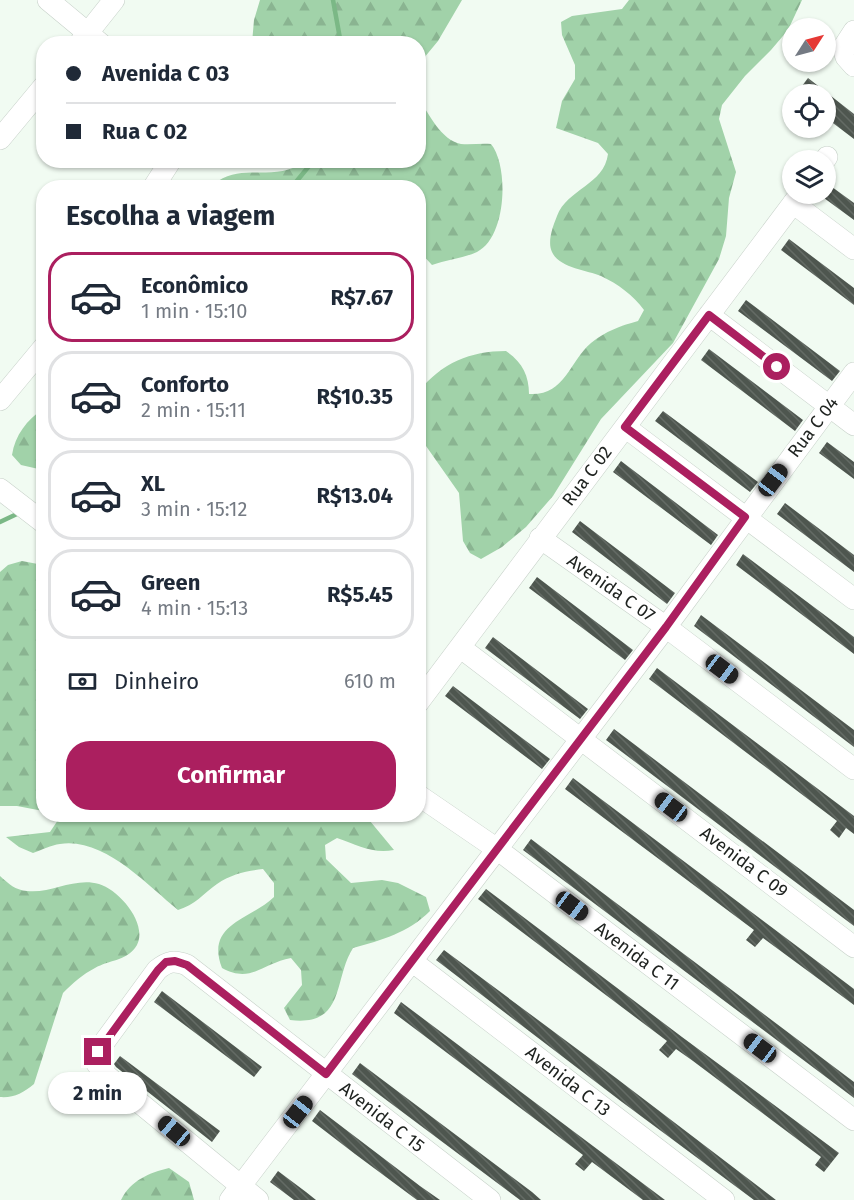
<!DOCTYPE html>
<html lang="pt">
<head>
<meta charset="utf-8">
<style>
  :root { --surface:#fff; --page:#f6f6f7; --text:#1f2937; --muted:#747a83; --line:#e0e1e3; --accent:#ab1f5f }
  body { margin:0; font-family:"Fira Sans",sans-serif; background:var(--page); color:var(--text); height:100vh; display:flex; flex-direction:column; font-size:22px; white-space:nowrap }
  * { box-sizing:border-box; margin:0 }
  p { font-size:20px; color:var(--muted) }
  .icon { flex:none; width:33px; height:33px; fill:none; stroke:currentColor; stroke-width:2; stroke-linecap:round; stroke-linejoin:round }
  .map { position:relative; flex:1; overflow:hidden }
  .sheet { position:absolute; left:36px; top:180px; width:390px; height:642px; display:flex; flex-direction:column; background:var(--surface); border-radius:24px; box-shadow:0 2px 4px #0004 }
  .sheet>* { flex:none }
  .guide { position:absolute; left:36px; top:36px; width:390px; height:132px; border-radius:24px; box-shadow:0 2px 4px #0004; display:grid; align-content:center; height:132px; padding:0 30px; background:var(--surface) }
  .needle { width:39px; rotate:54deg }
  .controls { position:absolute; left:782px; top:18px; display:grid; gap:12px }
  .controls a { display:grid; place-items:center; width:54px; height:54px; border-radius:50%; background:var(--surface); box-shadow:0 2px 4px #0004; font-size:30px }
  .end { position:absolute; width:27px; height:27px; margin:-14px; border:8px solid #ab1f5f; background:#fff; box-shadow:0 0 0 3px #fff }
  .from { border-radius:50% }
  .bubble { position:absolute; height:42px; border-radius:21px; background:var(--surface); box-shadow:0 2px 4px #0004; font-size:20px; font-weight:700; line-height:42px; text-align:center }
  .car { position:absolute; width:18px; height:36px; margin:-18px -9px; border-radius:8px; box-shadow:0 0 4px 2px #0007; background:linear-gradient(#222 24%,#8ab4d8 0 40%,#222 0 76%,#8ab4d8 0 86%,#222 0) }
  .guide b { display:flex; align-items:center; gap:21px; height:57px; font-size:22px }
  .guide b+b { border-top:2px solid var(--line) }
  .guide i { width:15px; height:15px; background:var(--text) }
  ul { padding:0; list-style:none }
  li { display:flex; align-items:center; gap:18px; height:90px; margin:0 12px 9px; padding:0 18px; border:3px solid var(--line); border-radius:24px }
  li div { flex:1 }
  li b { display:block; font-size:22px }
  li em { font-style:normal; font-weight:700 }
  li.selected { border-color:var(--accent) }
  li>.icon { width:54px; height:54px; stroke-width:1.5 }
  h2 { padding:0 30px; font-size:27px; line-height:72px }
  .pay { display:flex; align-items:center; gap:15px; height:66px; padding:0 30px; font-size:22px }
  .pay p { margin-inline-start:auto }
  .cta { display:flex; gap:12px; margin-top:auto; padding:12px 30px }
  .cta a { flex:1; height:69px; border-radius:24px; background:var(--accent); color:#fff; font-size:24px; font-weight:700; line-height:69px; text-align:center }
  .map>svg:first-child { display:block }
  .forest { fill:url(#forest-firs) }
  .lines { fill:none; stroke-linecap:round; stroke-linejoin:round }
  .stream { stroke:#7bb886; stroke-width:4.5 }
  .building { fill:url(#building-back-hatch) }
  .minor-casing { stroke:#c7d1c9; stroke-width:22 }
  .minor { stroke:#fff; stroke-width:21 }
  .route { stroke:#ab1f5f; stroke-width:8 }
  .labels { text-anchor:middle; stroke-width:6; stroke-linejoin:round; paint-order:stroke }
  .street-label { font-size:18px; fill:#202421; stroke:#fff }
</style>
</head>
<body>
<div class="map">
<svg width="854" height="1200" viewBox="0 0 854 1200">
  <defs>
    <pattern id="forest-firs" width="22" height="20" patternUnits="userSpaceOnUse" patternTransform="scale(1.5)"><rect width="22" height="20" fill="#a1d2a9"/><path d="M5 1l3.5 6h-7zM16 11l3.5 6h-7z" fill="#8ab491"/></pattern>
    <pattern id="building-back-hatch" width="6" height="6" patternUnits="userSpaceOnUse" patternTransform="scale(1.5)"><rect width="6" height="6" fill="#4e564f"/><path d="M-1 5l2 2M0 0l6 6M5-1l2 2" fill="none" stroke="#646b65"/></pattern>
  </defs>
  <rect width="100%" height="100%" fill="#f1fbf2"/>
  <path class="forest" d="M 260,0 L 462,0 L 438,41 L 419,64 L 418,44 L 346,44 L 338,40 L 332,44 L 252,43 L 254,20 Z
    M 629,0 L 802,0 L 788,30 L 771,50 L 745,76 L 722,105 L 719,119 L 736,172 L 729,198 L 726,236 L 719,259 L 673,343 L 601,419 L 553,496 L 526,527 L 502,547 L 481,559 L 470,553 L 463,541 L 459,493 L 419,436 L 419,391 C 442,363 470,351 506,351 C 522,362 529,375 529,394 C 565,396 569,362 591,343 C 606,331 620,326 638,321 L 644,310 C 633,295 618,284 601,276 C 587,270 559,268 552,252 C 547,242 553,226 557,216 C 567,189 604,185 608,154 L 598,143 L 556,128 L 562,101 L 575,79 L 575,65 L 562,35 L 561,22 L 572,16 L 622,9 Z
    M 419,99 C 429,114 441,140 461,144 C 471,145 481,143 491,144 C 509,166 507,237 477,252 C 464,258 446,260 432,265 L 419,251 L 418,188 L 219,187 L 218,181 C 246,163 274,183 306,161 L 418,160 Z
    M 43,409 L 44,409 L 43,470 L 21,465 L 12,455 C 15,435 27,420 43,409 Z
    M 22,561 L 43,565 L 43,811 L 17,806 L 0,806 L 0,572 L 8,565 Z
    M 50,815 L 365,815 L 394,850 C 372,854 358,845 337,838 L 325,845 L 326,859 L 351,883 L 382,880 L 398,883 L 426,897 L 430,911 C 408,933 382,940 353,948 C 333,979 346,1027 290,1020 L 284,1008 L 302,985 L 301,970 L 291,958 C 263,963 251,984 222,968 C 205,924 250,920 274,897 L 274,883 L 263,869 C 247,871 231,874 217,884 C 203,894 195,905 178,910 C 147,885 104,837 60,844 C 51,845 42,850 33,853 L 19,847 L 6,837 L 50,832 L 58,820 Z
    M 0,876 C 9,884 15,890 27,891 C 51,894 74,877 99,884 C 120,890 151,927 135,948 C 125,961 109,960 95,968 C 83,974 73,983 63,993 L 34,1084 C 23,1093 14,1098 0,1097 Z
    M 169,1168 L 189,1182 L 194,1200 L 121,1200 C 131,1180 149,1173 169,1168 Z"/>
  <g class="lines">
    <path class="stream" d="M 333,0 L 341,44
      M 291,188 L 314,160
      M 32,507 L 44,502
      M 0,522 L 19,513"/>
  </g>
  <path class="building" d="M 808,78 L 854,114 L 854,139 L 825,117 L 825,94 L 796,94 Z
    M 832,187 L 854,203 L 854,220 L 824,198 Z
    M 789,239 L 854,288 L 854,305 L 781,250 Z
    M 746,300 L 840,371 L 832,381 L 738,311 Z
    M 709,349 L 803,420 L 795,431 L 701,360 Z
    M 663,411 L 758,482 L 750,492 L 655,421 Z
    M 827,442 L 854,462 L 854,479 L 819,453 Z
    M 621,461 L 718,535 L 711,545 L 613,472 Z
    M 785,503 L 854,555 L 854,572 L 777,514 Z
    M 580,521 L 675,593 L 667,604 L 572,532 Z
    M 743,554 L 854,637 L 854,654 L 736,565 Z
    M 537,577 L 633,650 L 625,660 L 529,588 Z
    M 701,615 L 854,730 L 854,747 L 694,626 Z
    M 493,637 L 588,709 L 580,719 L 485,648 Z
    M 657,668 L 854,816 L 854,834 L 846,828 L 839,838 L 830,830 L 837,821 L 649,679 Z
    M 453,686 L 550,759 L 542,769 L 445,696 Z
    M 614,729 L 854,910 L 854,926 L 606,740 Z
    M 573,778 L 854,989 L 854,1005 L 763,938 L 755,947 L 746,940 L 754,930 L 565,789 Z
    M 531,839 L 854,1082 L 854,1098 L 523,850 Z
    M 486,889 L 682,1037 L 839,1153 L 824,1172 L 815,1165 L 821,1157 L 693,1061 L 676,1049 L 668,1058 L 659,1050 L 667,1041 L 478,899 Z
    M 444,950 L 616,1078 L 776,1200 L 754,1200 L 622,1102 L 436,960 Z
    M 162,991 L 262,1067 L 254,1077 L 154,1002 Z
    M 401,1002 L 665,1200 L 643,1200 L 592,1162 L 584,1171 L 575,1164 L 583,1155 L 394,1013 Z
    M 120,1056 L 220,1131 L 212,1142 L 116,1067 L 114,1064 Z
    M 360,1063 L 532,1192 L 541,1200 L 520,1200 L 381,1096 L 352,1074 Z
    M 320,1110 L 420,1186 L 440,1200 L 417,1200 L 355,1154 L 312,1121 Z
    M 278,1171 L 306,1192 L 316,1200 L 294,1200 L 270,1182 Z"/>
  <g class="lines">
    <g class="minor-casing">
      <path id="minor" d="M 48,0 L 101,44
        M 854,31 L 843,48 L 846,57 L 854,66
        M 79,44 L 114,0
        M 0,139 L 44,86
        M 825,160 L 827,157
        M 153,188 L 171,160
        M 793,203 L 854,249
        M 709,315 L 854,425
        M 0,400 L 44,347
        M 625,427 L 854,599
        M 0,489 L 44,523
        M 540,538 L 666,627 L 854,769
        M 461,648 L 854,947
        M 418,703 L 800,194
        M 418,795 L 497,849 L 854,1120
        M 413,962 L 724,1200
        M 230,1200 L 666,627 L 854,373
        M 258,1200 L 107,1076 L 97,1064 L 97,1052 L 157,970 C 168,961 174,960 187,965 L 490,1200"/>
    </g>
    <use href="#minor" class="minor"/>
  </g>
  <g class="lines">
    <path class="route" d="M 98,1052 L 158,970 L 166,962 L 175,961 L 187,965 L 326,1074 L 666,627 L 745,517 L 625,427 L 709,315 L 777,367"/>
  </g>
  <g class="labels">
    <g class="street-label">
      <text transform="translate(813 427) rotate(-53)" y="6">Rua C 04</text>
      <text transform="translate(587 476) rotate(-53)" y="6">Rua C 02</text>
      <text transform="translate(611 588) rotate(35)" y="6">Avenida C 07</text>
      <text transform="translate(744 862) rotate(37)" y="6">Avenida C 09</text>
      <text transform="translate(637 956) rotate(37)" y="6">Avenida C 11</text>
      <text transform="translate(568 1081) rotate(38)" y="6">Avenida C 13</text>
      <text transform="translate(382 1117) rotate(38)" y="6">Avenida C 15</text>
    </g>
  </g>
</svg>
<div class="controls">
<a><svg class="needle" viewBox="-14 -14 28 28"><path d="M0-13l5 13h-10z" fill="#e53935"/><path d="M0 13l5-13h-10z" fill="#747a83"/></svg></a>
<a><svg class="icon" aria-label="locate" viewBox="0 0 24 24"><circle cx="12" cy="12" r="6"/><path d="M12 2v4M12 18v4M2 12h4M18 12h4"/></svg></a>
<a><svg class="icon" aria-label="layers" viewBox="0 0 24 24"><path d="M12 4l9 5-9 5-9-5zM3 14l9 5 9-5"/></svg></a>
</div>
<i class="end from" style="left:777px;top:367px"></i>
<i class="end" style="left:98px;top:1052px"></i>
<div class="bubble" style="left:48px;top:1072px;width:99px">2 min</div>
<i class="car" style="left:773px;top:480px;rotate:37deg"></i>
<i class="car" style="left:722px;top:669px;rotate:127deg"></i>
<i class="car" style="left:671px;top:807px;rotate:307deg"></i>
<i class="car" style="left:572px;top:906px;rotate:127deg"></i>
<i class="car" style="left:760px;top:1048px;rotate:307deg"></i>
<i class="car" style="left:298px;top:1112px;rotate:38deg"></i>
<i class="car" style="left:174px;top:1131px;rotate:310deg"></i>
<div class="guide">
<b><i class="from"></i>Avenida C 03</b>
<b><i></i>Rua C 02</b>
</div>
<section class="sheet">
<h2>Escolha a viagem</h2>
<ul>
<li class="selected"><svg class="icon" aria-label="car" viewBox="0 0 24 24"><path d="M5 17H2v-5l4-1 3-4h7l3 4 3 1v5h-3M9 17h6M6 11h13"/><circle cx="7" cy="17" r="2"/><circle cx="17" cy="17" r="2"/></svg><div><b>Econômico</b><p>1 min · 15:10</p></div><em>R$7.67</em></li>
<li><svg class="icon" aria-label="car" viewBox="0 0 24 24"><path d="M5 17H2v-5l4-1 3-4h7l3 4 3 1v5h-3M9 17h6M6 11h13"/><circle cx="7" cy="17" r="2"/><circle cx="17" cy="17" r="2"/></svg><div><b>Conforto</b><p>2 min · 15:11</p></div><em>R$10.35</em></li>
<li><svg class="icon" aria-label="car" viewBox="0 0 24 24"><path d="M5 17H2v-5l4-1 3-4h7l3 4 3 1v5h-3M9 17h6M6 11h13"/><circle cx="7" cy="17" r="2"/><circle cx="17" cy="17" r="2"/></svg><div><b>XL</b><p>3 min · 15:12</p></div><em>R$13.04</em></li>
<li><svg class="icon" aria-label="car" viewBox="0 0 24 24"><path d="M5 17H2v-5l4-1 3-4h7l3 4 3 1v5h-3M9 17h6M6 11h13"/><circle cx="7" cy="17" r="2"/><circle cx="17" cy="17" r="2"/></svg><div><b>Green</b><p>4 min · 15:13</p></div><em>R$5.45</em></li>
</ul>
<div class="pay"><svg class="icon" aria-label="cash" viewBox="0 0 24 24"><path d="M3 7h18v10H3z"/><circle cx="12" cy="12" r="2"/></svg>Dinheiro<p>610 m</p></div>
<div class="cta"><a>Confirmar</a></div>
</section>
</div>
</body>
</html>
